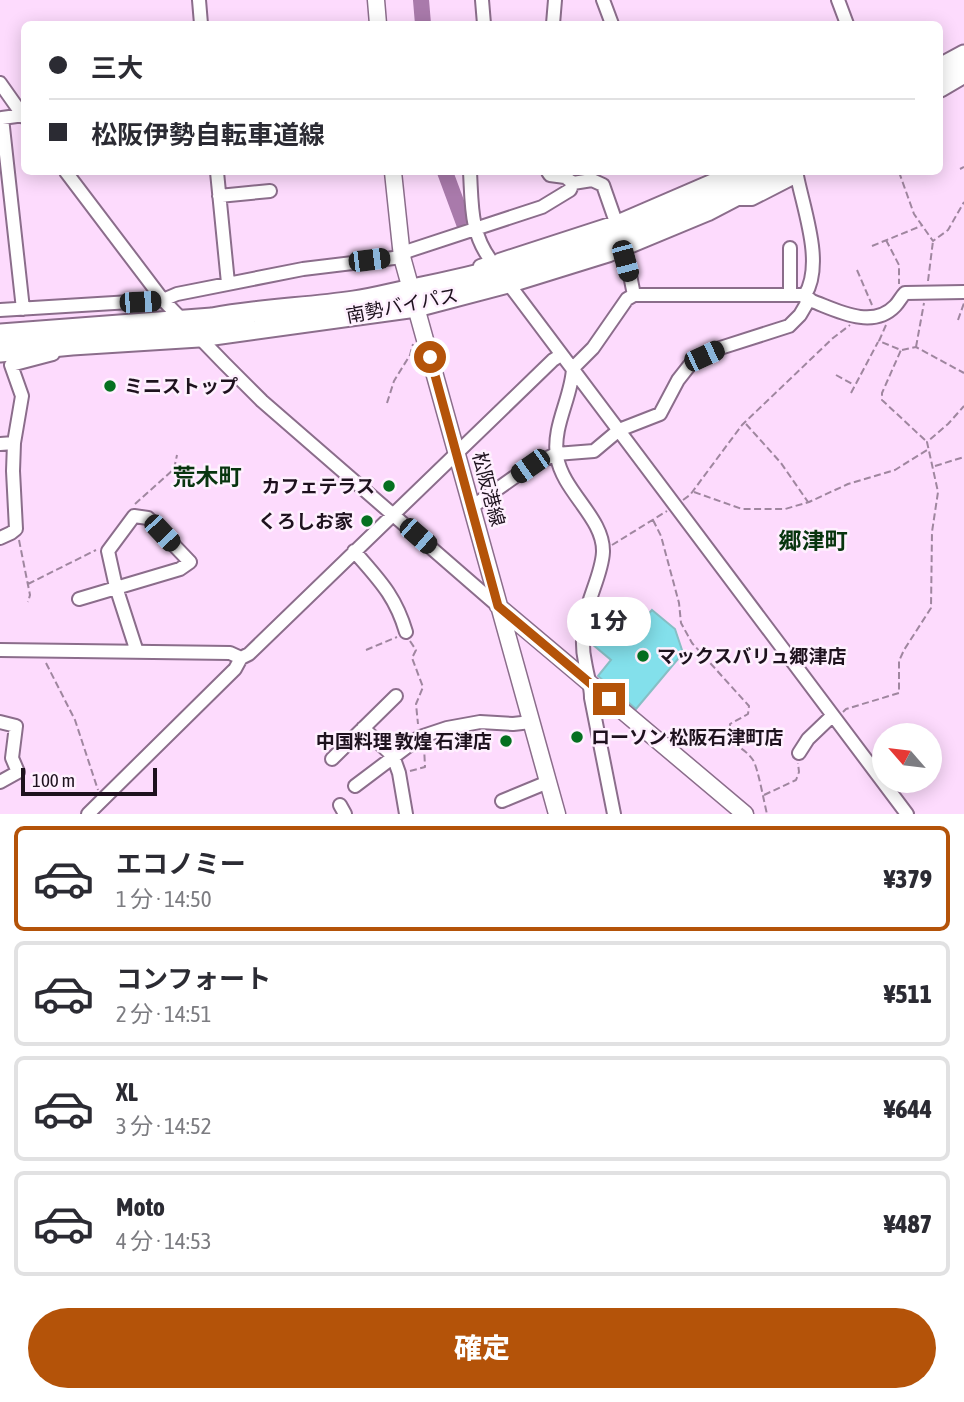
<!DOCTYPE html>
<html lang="ja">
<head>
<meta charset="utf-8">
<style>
  :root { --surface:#fff; --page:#f7f7f7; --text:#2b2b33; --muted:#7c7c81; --line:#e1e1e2; --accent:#b45309 }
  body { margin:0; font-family:"Asap Condensed","Noto Sans JP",sans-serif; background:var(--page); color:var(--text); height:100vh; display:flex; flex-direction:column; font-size:26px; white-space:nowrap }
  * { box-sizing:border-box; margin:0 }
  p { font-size:23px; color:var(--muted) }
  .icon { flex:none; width:38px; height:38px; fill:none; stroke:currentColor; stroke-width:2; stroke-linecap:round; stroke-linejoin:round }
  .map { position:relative; height:814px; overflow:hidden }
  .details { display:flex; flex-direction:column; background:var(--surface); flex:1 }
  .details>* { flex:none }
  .top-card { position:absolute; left:21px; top:21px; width:922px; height:154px; border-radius:10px; box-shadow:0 4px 18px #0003; display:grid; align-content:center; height:154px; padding:0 28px; background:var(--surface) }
  .needle { width:46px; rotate:298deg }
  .controls { position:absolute; left:872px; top:723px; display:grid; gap:14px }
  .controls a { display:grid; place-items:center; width:70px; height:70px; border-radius:50%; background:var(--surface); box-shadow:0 4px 18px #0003; font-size:35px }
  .scale { position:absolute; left:21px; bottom:18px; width:136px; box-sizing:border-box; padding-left:7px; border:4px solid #1e121e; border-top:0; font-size:19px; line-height:24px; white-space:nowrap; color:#1e121e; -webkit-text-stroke:5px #fef0fe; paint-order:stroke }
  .end { position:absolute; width:32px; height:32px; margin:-16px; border:9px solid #b45309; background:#fff; box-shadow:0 0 0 4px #fff }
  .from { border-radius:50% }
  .bubble { position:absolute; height:49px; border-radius:24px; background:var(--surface); box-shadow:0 4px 18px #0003; font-size:23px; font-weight:800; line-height:49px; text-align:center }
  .car { position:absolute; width:21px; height:42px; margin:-21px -10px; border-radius:9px; box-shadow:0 0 5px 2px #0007; background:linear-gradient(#222 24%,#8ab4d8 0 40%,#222 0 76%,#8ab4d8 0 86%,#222 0) }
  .top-card b { display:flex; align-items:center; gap:24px; height:66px; font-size:26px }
  .top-card b+b { border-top:2px solid var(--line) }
  .top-card i { width:18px; height:18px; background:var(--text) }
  ul { padding:12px 0 0; list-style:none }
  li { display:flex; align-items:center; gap:21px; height:105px; margin:0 14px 10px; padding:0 14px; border:4px solid var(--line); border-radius:10px }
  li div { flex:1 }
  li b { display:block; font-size:26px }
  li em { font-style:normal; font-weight:800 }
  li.on { border-color:var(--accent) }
  li>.icon { width:63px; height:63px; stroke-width:1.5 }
  .primary-button { display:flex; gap:14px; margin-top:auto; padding:14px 28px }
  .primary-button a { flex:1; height:80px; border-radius:42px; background:var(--accent); color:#fff; font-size:28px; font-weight:800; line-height:80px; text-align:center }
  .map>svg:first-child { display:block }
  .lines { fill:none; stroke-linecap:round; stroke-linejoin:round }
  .river { stroke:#a97aab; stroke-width:16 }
  .building { fill:#83e0eb; stroke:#87bfc5; stroke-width:2 }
  .minor-casing { stroke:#8b6d8b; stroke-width:16 }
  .major-casing { stroke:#8b6d8b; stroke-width:19 }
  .highway-casing { stroke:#8b6d8b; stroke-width:23 }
  .path { stroke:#9f869f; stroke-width:2; stroke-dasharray:7 3.5; stroke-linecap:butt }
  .minor { stroke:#fff; stroke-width:12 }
  .major { stroke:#fff; stroke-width:16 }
  .highway { stroke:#fff; stroke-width:19 }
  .route { stroke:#b45309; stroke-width:9 }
  .poi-dot { fill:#057020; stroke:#fef0fe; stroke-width:2.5 }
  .labels { text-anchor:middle; stroke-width:5; stroke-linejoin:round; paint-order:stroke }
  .street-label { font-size:19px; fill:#1e121e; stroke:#fef0fe }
  .poi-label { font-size:19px; font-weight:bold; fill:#1e121e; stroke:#fef0fe; text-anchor:start }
  .quarter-label { font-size:23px; font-weight:bold; fill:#08350f; stroke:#fef0fe }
</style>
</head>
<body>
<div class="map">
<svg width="964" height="814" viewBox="0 0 964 814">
  <rect width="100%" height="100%" fill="#fddbfd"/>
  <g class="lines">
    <path class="river" d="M 421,0 L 423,24
      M 445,172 L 465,226"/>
  </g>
  <path class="building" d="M 652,610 L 675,629 L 683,653 L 636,709 L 598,676 L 611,660 L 592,644 L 592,636 L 610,616 L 630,634 Z"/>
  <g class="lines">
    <g class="minor-casing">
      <path id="minor" d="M 199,0 L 201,24
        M 482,0 L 484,24
        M 603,0 L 612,24
        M 838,0 L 847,24
        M 553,24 L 555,0
        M 0,83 L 24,117
        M 66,172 L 163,300 L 224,363 L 262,401 L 498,606
        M 217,172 L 228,283
        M 470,172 C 472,206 470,233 492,262 L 480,266
        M 548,172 L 550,175 L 565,177 L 573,183 L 592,180 L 603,185 L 624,245 L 634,295
        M 219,196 L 270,191
        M 790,248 L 790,295
        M 499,260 L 616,222 L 732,172
        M 508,283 L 907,814
        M 23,309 L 2,118 L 24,115
        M 0,310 L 163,300 L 177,294 L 303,269 L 402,257 L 408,251 L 542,207 L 570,190 L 573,183
        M 0,444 L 14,443
        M 472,507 L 530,466 L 556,454 L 594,451 L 619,430 L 660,414 L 678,380 L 689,366 L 717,349 L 789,326 L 800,315 L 807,303 L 805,295 C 824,264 804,211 797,176 L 752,199 L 737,199
        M 0,538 L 11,533 L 16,529 L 13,471 L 14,443 L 22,396 L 11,365 L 53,354
        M 354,551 C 379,580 395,595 406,632
        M 79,599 L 180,569 L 190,562 L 148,518 L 134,516 L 108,551 L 116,587 L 137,652
        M 0,650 L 230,653 L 241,658
        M 0,722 L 16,726 L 12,758 L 18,772 L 0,782
        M 363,728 L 393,756 L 399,773 L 406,814
        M 799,753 L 808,739 L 832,716
        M 332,759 L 396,696
        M 355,786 L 420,737 L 447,728 L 480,722 L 513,724 L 531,722
        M 502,801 L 548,782
        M 340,805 L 345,814
        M 88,814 L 235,669 L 241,658 L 249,654 L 553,360 L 561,355
        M 614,814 L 591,698 C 591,685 587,675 585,662 C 582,649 583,631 585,619 C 588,597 602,574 603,552 C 604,518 563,492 557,457 C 552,426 572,397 573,368 L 593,348 L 627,299 L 634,295 L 805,295 L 812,301 C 836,310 872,330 895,306 C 899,302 901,297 905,293 L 964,292"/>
    </g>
    <g class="major-casing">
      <path id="major" d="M 376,0 L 378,24
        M 393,172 L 402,257 L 557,814
        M 498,606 L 745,814"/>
    </g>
    <g class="highway-casing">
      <path id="highway" d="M 940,68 L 964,55
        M 940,87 L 964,73
        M 0,334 L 212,318 C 259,309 307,308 354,301 C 375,298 396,292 417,288 C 533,265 646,227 751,172
        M 0,352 L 72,345 L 199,337 L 416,307 L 508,283 L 608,252 L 707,211 L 782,172"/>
    </g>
    <path class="path" d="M 960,169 L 964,167
      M 899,172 L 914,214 L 933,241 L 948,230 L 964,202
      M 886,240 L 899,265 L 899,284
      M 872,246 L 921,226
      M 857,270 L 872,305
      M 928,281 L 933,241
      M 958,320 L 964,303
      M 886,325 L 879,341 L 901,350 L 882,393 L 882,400 L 926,441
      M 916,347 L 924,303
      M 902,350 L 916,347 L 964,373
      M 836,375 L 854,385
      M 851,393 L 878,342
      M 387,403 L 394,381 L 410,355 L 413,344
      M 746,424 L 781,463 L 808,502
      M 935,466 L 964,457
      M 694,492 L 742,509 L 785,509 L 809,502 L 848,484 L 895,470 L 927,450
      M 683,500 L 690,495 L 742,425 L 833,338 L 850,325
      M 135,504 L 174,469 L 177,455
      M 653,520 L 661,536 L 679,603 L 681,623 L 692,643 L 749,706 L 748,714 L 730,724 C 729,749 741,743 753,760 C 758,768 764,802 767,814
      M 19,540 L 30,595 L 28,602
      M 612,545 L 667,511
      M 28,584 L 96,550
      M 410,641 L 416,650 L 412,658 L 423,687 L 416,704 L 418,724
      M 366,650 L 397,637
      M 46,663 L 75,720 L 98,790
      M 843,712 L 846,709 L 899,693 L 899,661 L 904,650 L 931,608 L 932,532 L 938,492 L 927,442 L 948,424 L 964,406
      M 410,771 L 425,767 L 424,746
      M 764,795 L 796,780 L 799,772 L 798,763"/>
    <use href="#minor" class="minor"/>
    <use href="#major" class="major"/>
    <use href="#highway" class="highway"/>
  </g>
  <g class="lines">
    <path class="route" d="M 430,357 L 498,606 L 609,699"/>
  </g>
  <g class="poi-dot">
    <circle cx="110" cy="386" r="7"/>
    <circle cx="389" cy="486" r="7"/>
    <circle cx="367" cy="521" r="7"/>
    <circle cx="643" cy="656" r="7"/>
    <circle cx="577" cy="737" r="7"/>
    <circle cx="506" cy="741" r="7"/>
  </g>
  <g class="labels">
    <g class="street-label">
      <text transform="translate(402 305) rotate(-11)" y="7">南勢バイパス</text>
      <text transform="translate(489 489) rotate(75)" y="7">松阪港線</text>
    </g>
    <g class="poi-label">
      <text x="124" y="393">ミニストップ</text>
      <text x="375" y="493" text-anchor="end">カフェテラス</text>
      <text x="353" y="528" text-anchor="end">くろしお家</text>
      <text x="657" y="663">マックスバリュ郷津店</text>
      <text x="591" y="744">ローソン 松阪石津町店</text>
      <text x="492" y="748" text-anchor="end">中国料理 敦煌 石津店</text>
    </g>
    <g class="quarter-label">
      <text x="207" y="485">荒木町</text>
      <text x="813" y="549">郷津町</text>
    </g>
  </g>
</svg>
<div class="controls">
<a><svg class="needle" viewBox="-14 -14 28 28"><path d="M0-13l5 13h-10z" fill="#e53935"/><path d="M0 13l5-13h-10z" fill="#7c7c81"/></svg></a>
</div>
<div class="scale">100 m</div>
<i class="end from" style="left:430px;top:357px"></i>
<i class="end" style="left:609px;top:699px"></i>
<div class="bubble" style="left:567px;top:597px;width:84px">1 分</div>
<i class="car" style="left:369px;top:260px;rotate:83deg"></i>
<i class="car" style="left:625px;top:261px;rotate:165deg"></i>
<i class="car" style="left:140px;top:302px;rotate:87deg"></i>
<i class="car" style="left:704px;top:356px;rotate:65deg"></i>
<i class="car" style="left:530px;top:466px;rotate:235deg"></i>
<i class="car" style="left:162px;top:533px;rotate:137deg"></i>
<i class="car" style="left:418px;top:536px;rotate:131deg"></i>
<div class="top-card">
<b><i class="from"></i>三大</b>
<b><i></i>松阪伊勢自転車道線</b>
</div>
</div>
<section class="details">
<ul>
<li class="on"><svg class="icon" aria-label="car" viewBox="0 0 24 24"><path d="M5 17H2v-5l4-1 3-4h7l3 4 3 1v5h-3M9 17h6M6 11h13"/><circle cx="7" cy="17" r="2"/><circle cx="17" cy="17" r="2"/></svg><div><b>エコノミー</b><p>1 分 · 14:50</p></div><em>¥379</em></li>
<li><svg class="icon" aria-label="car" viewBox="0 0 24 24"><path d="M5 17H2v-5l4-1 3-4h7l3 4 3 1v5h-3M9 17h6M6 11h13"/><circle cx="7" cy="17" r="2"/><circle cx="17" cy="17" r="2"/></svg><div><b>コンフォート</b><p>2 分 · 14:51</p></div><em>¥511</em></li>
<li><svg class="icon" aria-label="car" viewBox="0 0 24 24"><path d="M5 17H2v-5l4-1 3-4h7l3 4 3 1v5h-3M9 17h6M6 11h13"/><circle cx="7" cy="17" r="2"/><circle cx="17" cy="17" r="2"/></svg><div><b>XL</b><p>3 分 · 14:52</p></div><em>¥644</em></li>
<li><svg class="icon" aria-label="car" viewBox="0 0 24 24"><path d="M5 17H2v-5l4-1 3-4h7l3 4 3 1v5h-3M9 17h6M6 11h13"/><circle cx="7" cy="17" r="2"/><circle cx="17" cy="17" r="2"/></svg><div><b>Moto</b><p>4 分 · 14:53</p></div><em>¥487</em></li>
</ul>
<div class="primary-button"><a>確定</a></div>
</section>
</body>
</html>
